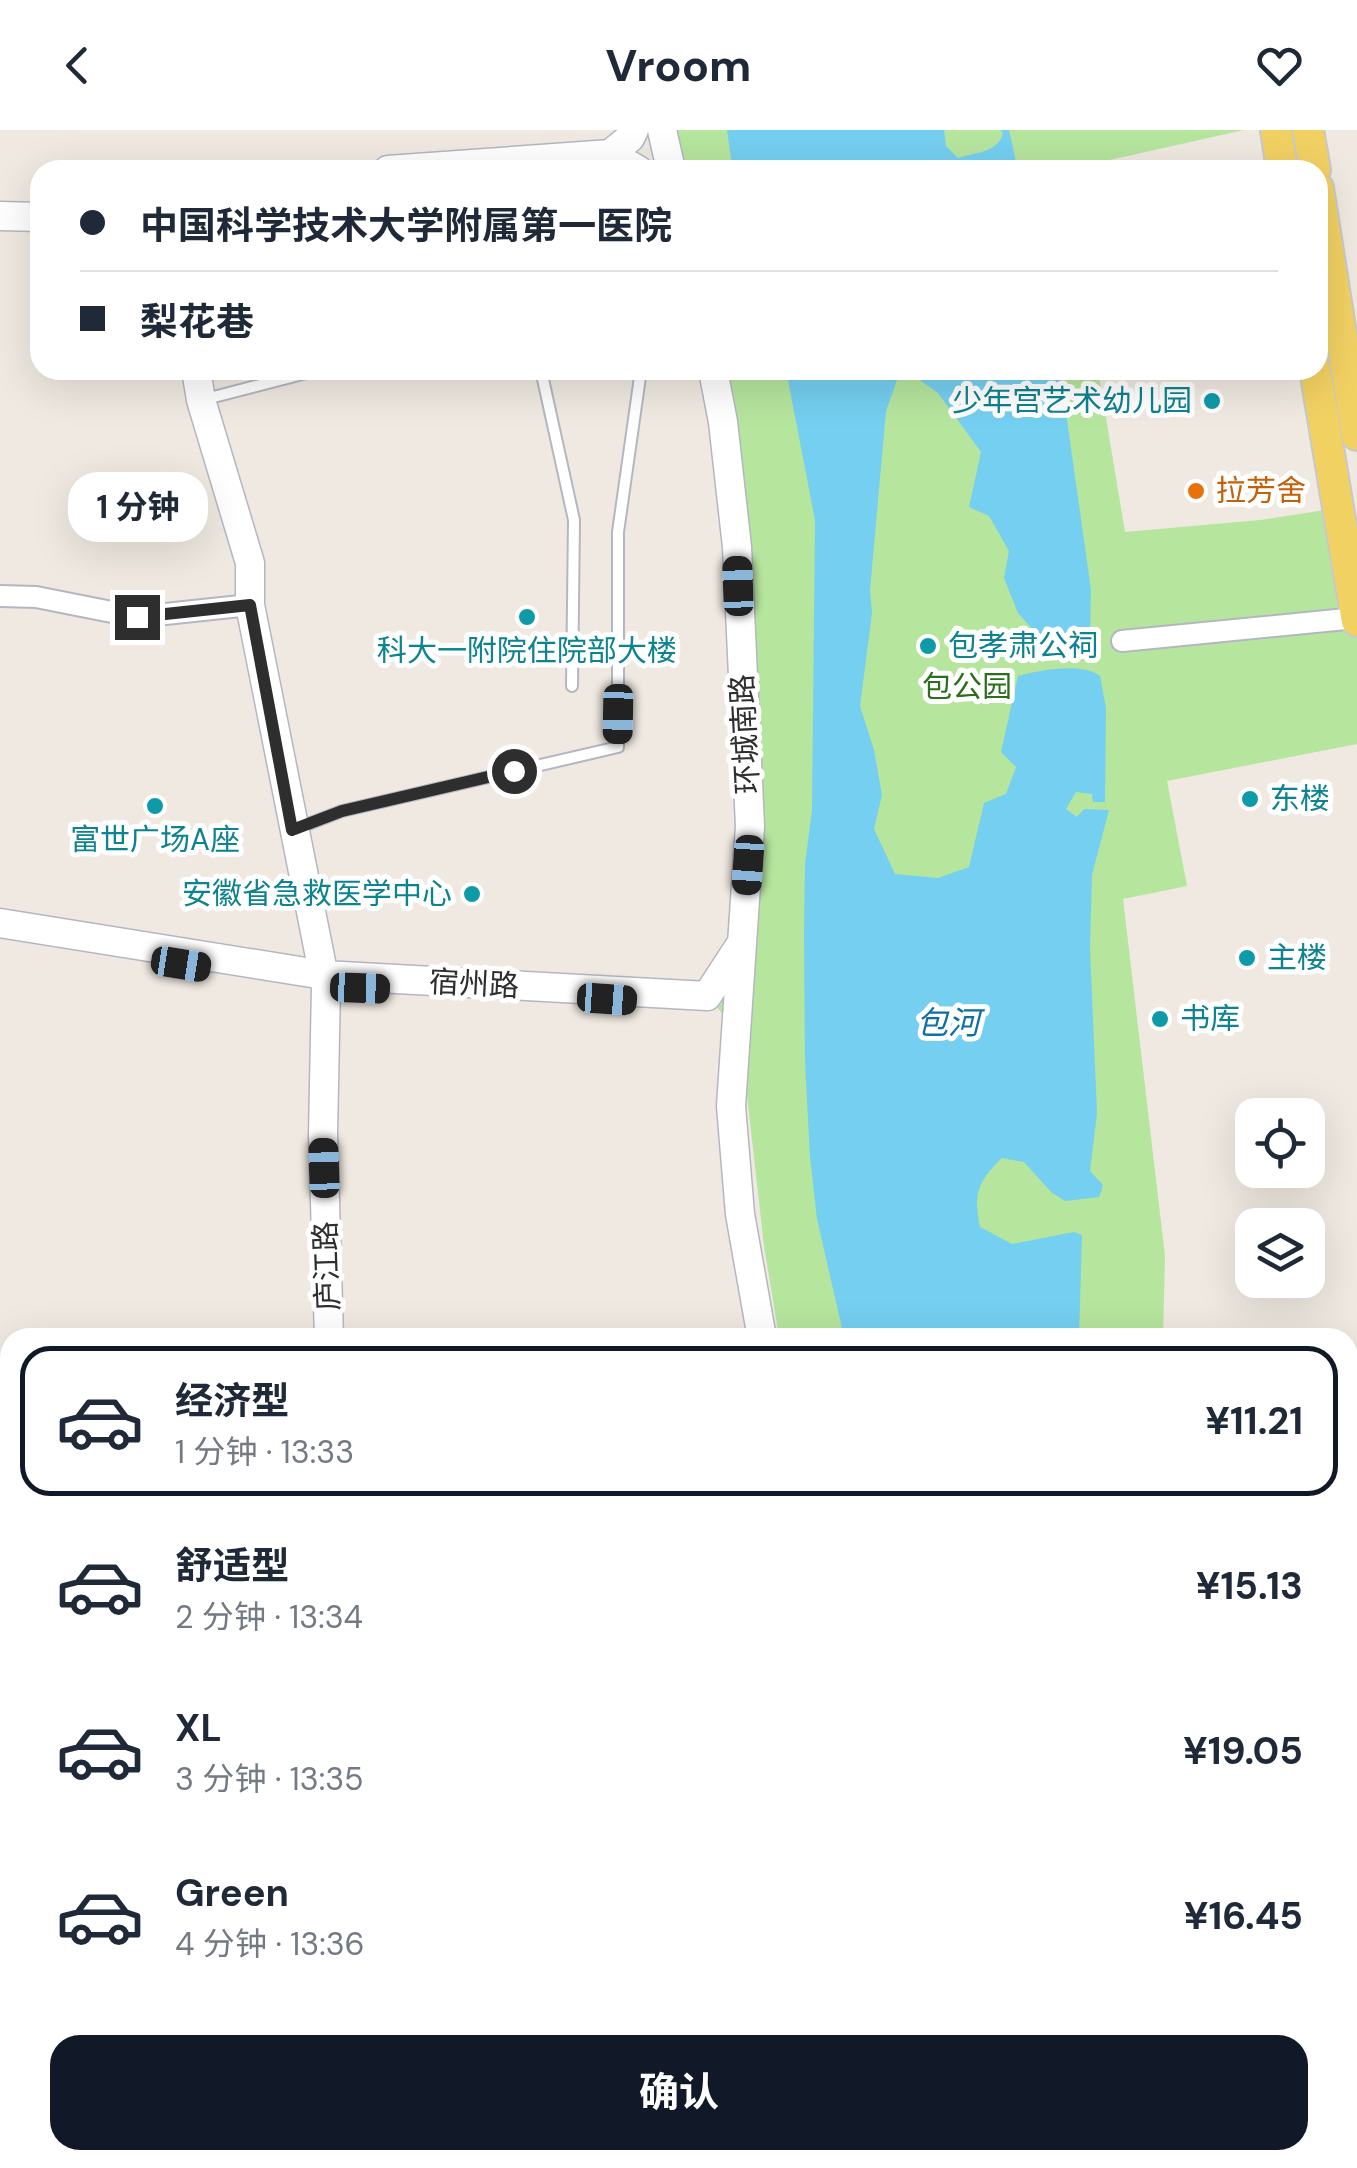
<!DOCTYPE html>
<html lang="zh">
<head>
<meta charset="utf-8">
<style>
  :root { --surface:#fff; --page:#f6f6f7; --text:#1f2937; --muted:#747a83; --line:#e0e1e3; --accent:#111827 }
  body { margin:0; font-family:"DM Sans","Noto Sans SC",sans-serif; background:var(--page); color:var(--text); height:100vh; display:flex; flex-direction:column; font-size:38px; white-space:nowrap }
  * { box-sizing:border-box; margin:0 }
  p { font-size:32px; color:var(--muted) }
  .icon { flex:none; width:55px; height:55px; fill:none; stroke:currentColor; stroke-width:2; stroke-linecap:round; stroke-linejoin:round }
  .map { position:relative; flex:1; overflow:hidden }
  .panel { position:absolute; left:0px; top:1198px; width:1358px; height:842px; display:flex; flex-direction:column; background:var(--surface); border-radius:30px 30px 0 0; box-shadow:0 10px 40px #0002 }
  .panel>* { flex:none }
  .banner { position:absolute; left:30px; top:30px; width:1298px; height:220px; border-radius:30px; box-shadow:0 10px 40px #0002; display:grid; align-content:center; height:220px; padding:0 50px; background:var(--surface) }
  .fabs { position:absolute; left:1235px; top:968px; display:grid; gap:20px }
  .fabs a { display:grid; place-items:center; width:90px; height:90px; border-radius:20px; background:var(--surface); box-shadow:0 10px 40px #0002; font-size:50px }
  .end { position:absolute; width:45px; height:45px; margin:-22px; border:12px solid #2e2e2e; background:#fff; box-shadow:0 0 0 5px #fff }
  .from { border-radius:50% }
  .bubble { position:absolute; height:70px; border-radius:30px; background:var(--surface); box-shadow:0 10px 40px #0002; font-size:32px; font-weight:700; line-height:70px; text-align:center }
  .car { position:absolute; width:30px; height:60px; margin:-30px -15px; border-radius:12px; box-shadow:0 0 8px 2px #0007; background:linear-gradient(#222 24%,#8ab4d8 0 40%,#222 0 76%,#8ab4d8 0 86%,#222 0) }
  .banner b { display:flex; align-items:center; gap:35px; height:95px; font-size:38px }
  .banner b+b { border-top:2px solid var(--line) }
  .banner i { width:25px; height:25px; background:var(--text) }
  ul { padding:18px 0 0; list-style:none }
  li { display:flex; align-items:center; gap:30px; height:150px; margin:0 20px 15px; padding:0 30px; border:5px solid transparent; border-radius:30px }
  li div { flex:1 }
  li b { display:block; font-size:38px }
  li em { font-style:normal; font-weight:700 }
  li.on { border-color:var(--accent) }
  li>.icon { width:90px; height:90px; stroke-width:1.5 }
  .action { display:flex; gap:20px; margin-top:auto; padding:20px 50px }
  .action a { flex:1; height:115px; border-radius:30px; background:var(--accent); color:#fff; font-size:40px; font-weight:700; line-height:115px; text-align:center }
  header { display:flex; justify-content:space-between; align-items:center; height:130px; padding:0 50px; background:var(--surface); font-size:45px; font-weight:700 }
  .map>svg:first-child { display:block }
  .green { fill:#b6e59e }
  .water { fill:#75cff0 }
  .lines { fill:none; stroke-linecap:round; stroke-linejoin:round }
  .lane-casing { stroke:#b4b7c1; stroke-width:14 }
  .street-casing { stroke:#b4b7c1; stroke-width:24 }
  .secondary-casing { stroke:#b4b7c1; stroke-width:31 }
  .primary-casing { stroke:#c9c9c9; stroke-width:34 }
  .lane { stroke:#fff; stroke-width:10 }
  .street { stroke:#fff; stroke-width:20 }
  .secondary { stroke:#fff; stroke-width:28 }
  .primary { stroke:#f2d163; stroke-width:30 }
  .route { stroke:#2e2e2e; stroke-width:12 }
  .culture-dot { fill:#0f9aa8; stroke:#fff; stroke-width:4 }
  .food-dot { fill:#e8710a; stroke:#fff; stroke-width:4 }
  .labels { text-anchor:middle; stroke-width:10; stroke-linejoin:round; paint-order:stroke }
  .culture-label { font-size:30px; fill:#0d838f; stroke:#fff; text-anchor:start }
  .food-label { font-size:30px; fill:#c56008; stroke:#fff; text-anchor:start }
  .park-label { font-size:30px; fill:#2c6e1b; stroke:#fff }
  .street-label { font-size:30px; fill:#2e2e2e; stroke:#fff }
  .water-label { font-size:32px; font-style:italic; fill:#0d6fa3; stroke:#fff }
</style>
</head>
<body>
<header><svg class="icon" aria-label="back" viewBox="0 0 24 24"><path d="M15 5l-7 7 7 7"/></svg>Vroom<svg class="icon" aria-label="heart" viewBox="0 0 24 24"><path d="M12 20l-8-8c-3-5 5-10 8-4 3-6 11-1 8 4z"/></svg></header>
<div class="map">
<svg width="1357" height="2038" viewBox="0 0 1357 2038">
  <rect width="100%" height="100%" fill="#efe9e1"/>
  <path class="green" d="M 657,0 L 1244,0 L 1065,40 L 666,40 Z
    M 707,240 L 1098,240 L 1125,402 L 1260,390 L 1338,378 L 1357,491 L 1357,614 L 1167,651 L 1187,756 L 1123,769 L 1165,1126 L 1163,1207 L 779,1207 L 764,1116 L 740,904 L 715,875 L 733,805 L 745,473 Z"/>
  <path class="water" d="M 727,0 L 944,0 L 946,16 L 958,28 C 976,22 999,23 1003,2 L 1000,0 L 1009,0 L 1018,40 L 736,40 L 732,35 Z
    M 786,240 L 1060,240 L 1091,460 L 1090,504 L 1043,511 L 1018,483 L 1004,448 L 1009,421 L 989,386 L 969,377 L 981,322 L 938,263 L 914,246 L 897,250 L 886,281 L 870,460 L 872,483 L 860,576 L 874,620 L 882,665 L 874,699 L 895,744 L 938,748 L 969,737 L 984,673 L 1006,664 L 1016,637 L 1001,622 L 1018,546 C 1040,540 1082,532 1100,546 L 1106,578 L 1105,672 L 1093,672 L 1092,664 L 1076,662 L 1066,679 L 1077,687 L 1084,679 L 1109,680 L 1092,745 L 1090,819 L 1097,983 L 1090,1041 L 1103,1055 L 1099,1067 L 1065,1071 L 1051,1062 L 1024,1032 L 1002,1028 C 978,1051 973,1064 980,1097 L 1012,1114 L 1074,1102 L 1082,1105 L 1079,1207 L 844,1207 L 817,1089 L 810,1027 L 805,932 L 804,803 L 805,734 L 812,680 L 815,390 Z"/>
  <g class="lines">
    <g class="lane-casing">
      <path id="lane" d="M 541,240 L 574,390 L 572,556
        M 202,270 L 318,240
        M 298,698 L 342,681 L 618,617 L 618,402 L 641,240
        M 1348,1590 L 1357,1591"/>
    </g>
    <g class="street-casing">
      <path id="street" d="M 0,466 L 36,467 L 137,487 L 250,475
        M 1122,511 L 1356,488"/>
    </g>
    <g class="secondary-casing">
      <path id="secondary" d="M 662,0 L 671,40
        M 610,24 L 630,8 L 634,0
        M 388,40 L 610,24 L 638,40
        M 0,86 L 40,87
        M 196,240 L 201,270 L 250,433 L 250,475 L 326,857 L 323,1004 L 329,1208
        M 713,240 L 723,292 L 737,417 L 750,696 L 731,976 L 740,1084 L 762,1208
        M 0,793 L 324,845 L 707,866 L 739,817
        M 0,1989 L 10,1991
        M 102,2030 L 102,2038
        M 1012,2030 L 1013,2038"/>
    </g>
    <g class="primary-casing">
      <path id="primary" d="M 1276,0 L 1282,40
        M 1308,0 L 1315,40
        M 1318,58 L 1357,305
        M 1315,240 L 1357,491
        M 0,1328 L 10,1331
        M 0,1355 L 10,1358
        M 1348,1730 L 1357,1733
        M 1348,1765 L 1357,1768"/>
    </g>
    <use href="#lane" class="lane"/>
    <use href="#street" class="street"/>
    <use href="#secondary" class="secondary"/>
    <use href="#primary" class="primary"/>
  </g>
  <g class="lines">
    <path class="route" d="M 137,487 L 250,475 L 292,700 L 342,681 L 514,641"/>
  </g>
  <g class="culture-dot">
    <circle cx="1212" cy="271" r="10"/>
    <circle cx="527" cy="487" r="10"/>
    <circle cx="928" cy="516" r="10"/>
    <circle cx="1250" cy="669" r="10"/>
    <circle cx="155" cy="676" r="10"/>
    <circle cx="472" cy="764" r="10"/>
    <circle cx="1247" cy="828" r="10"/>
    <circle cx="1160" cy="889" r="10"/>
  </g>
  <circle class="food-dot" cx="1196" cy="361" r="10"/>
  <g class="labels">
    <g class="culture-label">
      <text x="1192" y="281" text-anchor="end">少年宫艺术幼儿园</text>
      <text x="948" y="526">包孝肃公祠</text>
      <text x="527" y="531" text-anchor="middle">科大一附院住院部大楼</text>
      <text x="1270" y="679">东楼</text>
      <text x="155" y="720" text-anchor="middle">富世广场A座</text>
      <text x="452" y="774" text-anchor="end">安徽省急救医学中心</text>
      <text x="1267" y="838">主楼</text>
      <text x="1180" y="899">书库</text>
    </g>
    <g class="food-label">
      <text x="1216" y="371">拉芳舍</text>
    </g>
    <g class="park-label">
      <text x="967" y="567">包公园</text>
    </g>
    <g class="street-label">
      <text transform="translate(745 604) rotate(-93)" y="10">环城南路</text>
      <text transform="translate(474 854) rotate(3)" y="10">宿州路</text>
      <text transform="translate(327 1136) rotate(-92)" y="10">庐江路</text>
    </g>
    <g class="water-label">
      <text x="948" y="904">包河</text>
    </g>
  </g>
</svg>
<div class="fabs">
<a><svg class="icon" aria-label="locate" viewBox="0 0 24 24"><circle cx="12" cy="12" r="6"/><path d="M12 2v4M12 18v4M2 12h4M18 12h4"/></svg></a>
<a><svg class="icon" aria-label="layers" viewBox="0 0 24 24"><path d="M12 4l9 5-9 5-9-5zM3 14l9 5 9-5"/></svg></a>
</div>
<i class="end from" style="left:514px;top:641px"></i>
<i class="end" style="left:137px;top:487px"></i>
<div class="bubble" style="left:68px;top:342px;width:140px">1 分钟</div>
<i class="car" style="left:738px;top:456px;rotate:358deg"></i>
<i class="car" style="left:618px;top:584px;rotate:181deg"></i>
<i class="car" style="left:748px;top:735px;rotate:184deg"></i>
<i class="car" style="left:181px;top:834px;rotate:99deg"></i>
<i class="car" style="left:360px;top:858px;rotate:92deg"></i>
<i class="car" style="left:607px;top:869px;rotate:94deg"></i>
<i class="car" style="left:324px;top:1038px;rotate:358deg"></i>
<div class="banner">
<b><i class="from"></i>中国科学技术大学附属第一医院</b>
<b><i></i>梨花巷</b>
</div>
<section class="panel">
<ul>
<li class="on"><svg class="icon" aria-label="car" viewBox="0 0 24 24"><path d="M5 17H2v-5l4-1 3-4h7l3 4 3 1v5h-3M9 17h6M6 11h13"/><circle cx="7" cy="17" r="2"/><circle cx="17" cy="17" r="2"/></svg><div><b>经济型</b><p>1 分钟 · 13:33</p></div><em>¥11.21</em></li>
<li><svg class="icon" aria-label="car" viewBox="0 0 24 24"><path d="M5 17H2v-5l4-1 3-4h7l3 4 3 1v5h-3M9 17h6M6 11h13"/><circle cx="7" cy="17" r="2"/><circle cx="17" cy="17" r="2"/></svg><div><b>舒适型</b><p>2 分钟 · 13:34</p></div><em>¥15.13</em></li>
<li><svg class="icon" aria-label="car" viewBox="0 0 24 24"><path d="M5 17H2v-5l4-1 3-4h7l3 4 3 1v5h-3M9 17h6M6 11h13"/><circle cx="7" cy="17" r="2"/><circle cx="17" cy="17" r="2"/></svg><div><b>XL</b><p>3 分钟 · 13:35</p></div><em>¥19.05</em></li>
<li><svg class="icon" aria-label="car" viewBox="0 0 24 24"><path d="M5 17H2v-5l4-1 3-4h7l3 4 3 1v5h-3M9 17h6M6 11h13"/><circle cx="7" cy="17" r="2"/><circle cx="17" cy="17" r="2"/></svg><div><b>Green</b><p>4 分钟 · 13:36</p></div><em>¥16.45</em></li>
</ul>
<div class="action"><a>确认</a></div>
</section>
</div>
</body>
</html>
